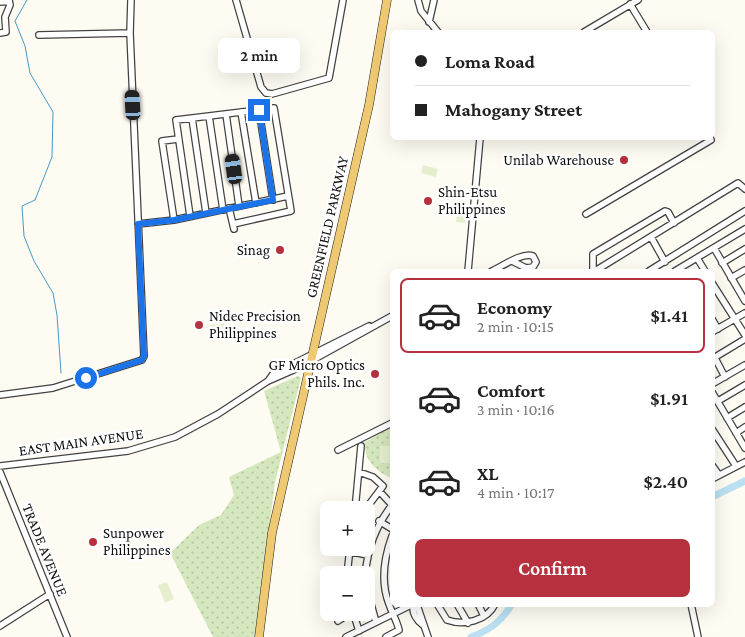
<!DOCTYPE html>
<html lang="en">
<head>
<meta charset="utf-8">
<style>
  :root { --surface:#fff; --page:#f2f2f2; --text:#222; --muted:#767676; --line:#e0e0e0; --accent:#b6303e }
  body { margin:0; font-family:"Crimson Pro",serif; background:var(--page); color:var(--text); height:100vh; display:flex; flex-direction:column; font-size:19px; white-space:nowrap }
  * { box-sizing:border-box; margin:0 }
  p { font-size:16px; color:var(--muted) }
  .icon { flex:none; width:28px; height:28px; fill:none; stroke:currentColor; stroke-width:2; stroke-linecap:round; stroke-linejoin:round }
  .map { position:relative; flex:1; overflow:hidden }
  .sheet { position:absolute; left:390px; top:269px; width:325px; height:338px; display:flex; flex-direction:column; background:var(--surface); border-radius:8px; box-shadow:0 5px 20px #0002 }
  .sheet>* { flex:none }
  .banner { position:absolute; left:390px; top:30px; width:325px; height:110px; border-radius:8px; box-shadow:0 5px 20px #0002; display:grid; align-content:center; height:110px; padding:0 25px; background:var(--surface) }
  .controls { position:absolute; left:320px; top:501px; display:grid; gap:10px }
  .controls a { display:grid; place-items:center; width:55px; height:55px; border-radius:8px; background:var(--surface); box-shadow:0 5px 20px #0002; font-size:25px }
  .end { position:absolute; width:22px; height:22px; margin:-11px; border:6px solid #1a73e8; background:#fff; box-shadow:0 0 0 2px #fff }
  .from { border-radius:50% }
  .bubble { position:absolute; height:35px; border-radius:8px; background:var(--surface); box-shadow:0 5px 20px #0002; font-size:16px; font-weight:600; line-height:35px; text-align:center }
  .car { position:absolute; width:15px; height:30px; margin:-15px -8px; border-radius:6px; box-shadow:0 0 4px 1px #0007; background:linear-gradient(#222 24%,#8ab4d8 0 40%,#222 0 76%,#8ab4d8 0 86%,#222 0) }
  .banner b { display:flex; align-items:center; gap:18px; height:48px; font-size:19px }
  .banner b+b { border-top:1px solid var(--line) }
  .banner i { width:12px; height:12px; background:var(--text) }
  ul { padding:9px 0 0; list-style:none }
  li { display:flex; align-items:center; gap:15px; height:75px; margin:0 10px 8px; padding:0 15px; border:2px solid transparent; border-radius:8px }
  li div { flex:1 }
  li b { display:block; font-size:19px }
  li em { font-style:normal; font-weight:600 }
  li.on { border-color:var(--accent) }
  li>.icon { width:45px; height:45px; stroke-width:1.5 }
  .action { display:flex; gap:10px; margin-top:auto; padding:10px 25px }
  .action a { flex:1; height:58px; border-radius:8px; background:var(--accent); color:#fff; font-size:20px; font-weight:600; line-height:58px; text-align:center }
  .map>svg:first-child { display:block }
  .grass { fill:url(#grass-dots) }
  .pitch { fill:#e5efce }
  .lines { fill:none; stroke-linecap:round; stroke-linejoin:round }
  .stream { stroke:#4699c4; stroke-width:1 }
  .river { stroke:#bae0f2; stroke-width:7 }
  .minor-casing { stroke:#424242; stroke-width:8 }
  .major-casing { stroke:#202020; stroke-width:9 }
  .minor { stroke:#fff; stroke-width:5.5 }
  .major { stroke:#efc971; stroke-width:8 }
  .route { stroke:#1a73e8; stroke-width:6 }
  .poi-dot { fill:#b6303e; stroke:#fff; stroke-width:2 }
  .labels { text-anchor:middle; stroke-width:5; stroke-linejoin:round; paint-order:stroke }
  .poi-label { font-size:15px; fill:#0f0f0f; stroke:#fff; text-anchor:end }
  .street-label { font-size:15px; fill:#0f0f0f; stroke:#fff }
</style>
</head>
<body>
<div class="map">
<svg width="745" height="637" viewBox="0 0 745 637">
  <defs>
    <pattern id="grass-dots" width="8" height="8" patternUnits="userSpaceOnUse" patternTransform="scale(1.25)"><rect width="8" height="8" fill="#d5e7bd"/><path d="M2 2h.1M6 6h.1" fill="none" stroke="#b6c5a1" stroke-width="1.8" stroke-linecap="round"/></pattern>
  </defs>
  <rect width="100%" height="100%" fill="#fefbf2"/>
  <path class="grass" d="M 298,376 L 301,378 L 275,482 L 255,637 L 213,637 L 170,553 L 199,525 L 221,515 L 234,495 L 229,477 L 281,452 L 264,391 Z
    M 392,426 L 392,478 C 377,472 363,460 365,442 Z"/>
  <path class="pitch" d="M 423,165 L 438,169 L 436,177 L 421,173 Z
    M 458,208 L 466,209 L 465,223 L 456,222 Z
    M 224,322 L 225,331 L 209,334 L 207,326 Z
    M 380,446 L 391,446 L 391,463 L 380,463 Z
    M 167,582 L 174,599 L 165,603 L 158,585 Z"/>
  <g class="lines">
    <path class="stream" d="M 27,0 L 15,21 L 25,46 L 30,73 L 53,112 L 52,157 L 35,200 L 22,206 L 24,236 L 34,261 L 53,293 L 57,315 L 61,373"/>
    <path class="river" d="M 712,497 L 745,481
      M 471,637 C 490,630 501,622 512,604"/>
    <g class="minor-casing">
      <path id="minor" d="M 236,0 L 261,87 L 266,93 L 272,94 L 329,78 L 343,0
        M 418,0 L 421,11 L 438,32
        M 0,2 L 9,1
        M 630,4 L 647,32
        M 429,22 L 434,0
        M 584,32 L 638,0
        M 0,33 L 6,32 L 5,17 L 10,5 L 9,0
        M 39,35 L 130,33
        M 259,110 L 273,200
        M 241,112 L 256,203
        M 226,114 L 239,206
        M 209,116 L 223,210
        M 192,118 L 206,213
        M 229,208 L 234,229
        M 586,214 L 711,140 L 710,138
        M 190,216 L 176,120 L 274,108 L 291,211 L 233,224
        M 174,220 L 162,141 L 178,139
        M 138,224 L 174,220 L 288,196
        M 651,237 L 665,262
        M 714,248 L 745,301
        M 697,258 L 705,271
        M 722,263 L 745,249
        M 468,271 L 480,138
        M 492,271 C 503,266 522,252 533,256 L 536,262 L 533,267 L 526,268 L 512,261
        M 593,271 L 593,254 L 665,211 L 668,212 L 674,223
        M 595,271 L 738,183 L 745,189
        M 649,271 L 745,211
        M 675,271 L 745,229
        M 731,278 L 745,270
        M 712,283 L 745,335
        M 712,319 L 718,329
        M 712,332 L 745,313
        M 715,358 L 725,377
        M 712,359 L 745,339
        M 268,381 L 273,374 L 369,326
        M 712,384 L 745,365
        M 712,392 L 745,448
        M 0,395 L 53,388 L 142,360 L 144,356 L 130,33 L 131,0
        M 718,401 L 745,385
        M 727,418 L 745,407
        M 712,429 L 736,466
        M 736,433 L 745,427
        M 338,450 L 392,423
        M 712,465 L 719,475
        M 0,466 L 128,451 L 175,437 L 218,414 L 268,381 L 300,367 L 392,316
        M 0,472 L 67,637
        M 359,472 L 373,477 L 383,486 L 365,510
        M 712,479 L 745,462
        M 355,510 L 361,446
        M 379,521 L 392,529
        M 349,551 L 367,555
        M 347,575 L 350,548
        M 365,575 C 368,548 375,527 392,505 L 380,492
        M 366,586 L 376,622
        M 413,604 L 418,608 L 428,637
        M 413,604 C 412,613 415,619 423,625
        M 437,604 L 447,620 C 464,626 487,621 495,604
        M 457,604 L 468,623
        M 478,604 L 484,616
        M 691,604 L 698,637
        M 353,612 L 359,631
        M 338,621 L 352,612
        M 0,626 L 50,594
        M 346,637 L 413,604
        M 386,637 L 399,630 C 397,621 392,613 389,604 C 380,581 384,558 392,536"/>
    </g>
    <g class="major-casing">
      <path id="major" d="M 259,637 L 272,533 L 369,105 L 387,0"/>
    </g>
    <use href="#minor" class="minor"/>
    <use href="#major" class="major"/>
  </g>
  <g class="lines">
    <path class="route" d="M 86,378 L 142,360 L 144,356 L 138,224 L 174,220 L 273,200 L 259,110"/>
  </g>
  <g class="poi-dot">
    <circle cx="624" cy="160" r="5"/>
    <circle cx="428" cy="201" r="5"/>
    <circle cx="280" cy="250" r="5"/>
    <circle cx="199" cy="325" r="5"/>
    <circle cx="375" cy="374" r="5"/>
    <circle cx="93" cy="542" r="5"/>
  </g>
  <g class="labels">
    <g class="poi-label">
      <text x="614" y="165">Unilab Warehouse</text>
      <text x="438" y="197" text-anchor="start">Shin-Etsu<tspan x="438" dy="17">Philippines</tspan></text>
      <text x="270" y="255">Sinag</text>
      <text x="209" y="321" text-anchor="start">Nidec Precision<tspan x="209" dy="17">Philippines</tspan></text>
      <text x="365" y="370">GF Micro Optics<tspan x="365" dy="17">Phils. Inc.</tspan></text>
      <text x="103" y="538" text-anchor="start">Sunpower<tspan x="103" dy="17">Philippines</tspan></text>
    </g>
    <g class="street-label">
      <text transform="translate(327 227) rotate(-77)" y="5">GREENFIELD PARKWAY</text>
      <text transform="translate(81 442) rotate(-8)" y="5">EAST MAIN AVENUE</text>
      <text transform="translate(45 550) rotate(68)" y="5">TRADE AVENUE</text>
    </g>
  </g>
</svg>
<div class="controls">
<a>+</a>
<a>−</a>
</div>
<i class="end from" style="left:86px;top:378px"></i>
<i class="end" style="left:259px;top:110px"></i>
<div class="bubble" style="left:218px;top:38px;width:82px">2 min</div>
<i class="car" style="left:133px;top:105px;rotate:357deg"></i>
<i class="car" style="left:234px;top:169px;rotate:352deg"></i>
<div class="banner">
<b><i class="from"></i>Loma Road</b>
<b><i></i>Mahogany Street</b>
</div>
<section class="sheet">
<ul>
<li class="on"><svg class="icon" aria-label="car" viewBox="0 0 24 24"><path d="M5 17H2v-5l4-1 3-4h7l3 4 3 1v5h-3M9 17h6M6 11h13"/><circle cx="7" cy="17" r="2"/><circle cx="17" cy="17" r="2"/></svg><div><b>Economy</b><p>2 min · 10:15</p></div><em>$1.41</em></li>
<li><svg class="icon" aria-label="car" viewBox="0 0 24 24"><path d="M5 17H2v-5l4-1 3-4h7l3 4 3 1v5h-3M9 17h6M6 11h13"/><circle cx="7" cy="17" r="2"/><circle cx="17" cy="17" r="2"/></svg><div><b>Comfort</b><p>3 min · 10:16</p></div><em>$1.91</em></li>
<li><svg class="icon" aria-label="car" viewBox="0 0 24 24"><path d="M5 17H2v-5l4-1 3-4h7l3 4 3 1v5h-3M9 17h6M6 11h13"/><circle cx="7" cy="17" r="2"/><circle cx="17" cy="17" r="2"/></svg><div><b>XL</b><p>4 min · 10:17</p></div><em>$2.40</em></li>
</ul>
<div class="action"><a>Confirm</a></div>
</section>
</div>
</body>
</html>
